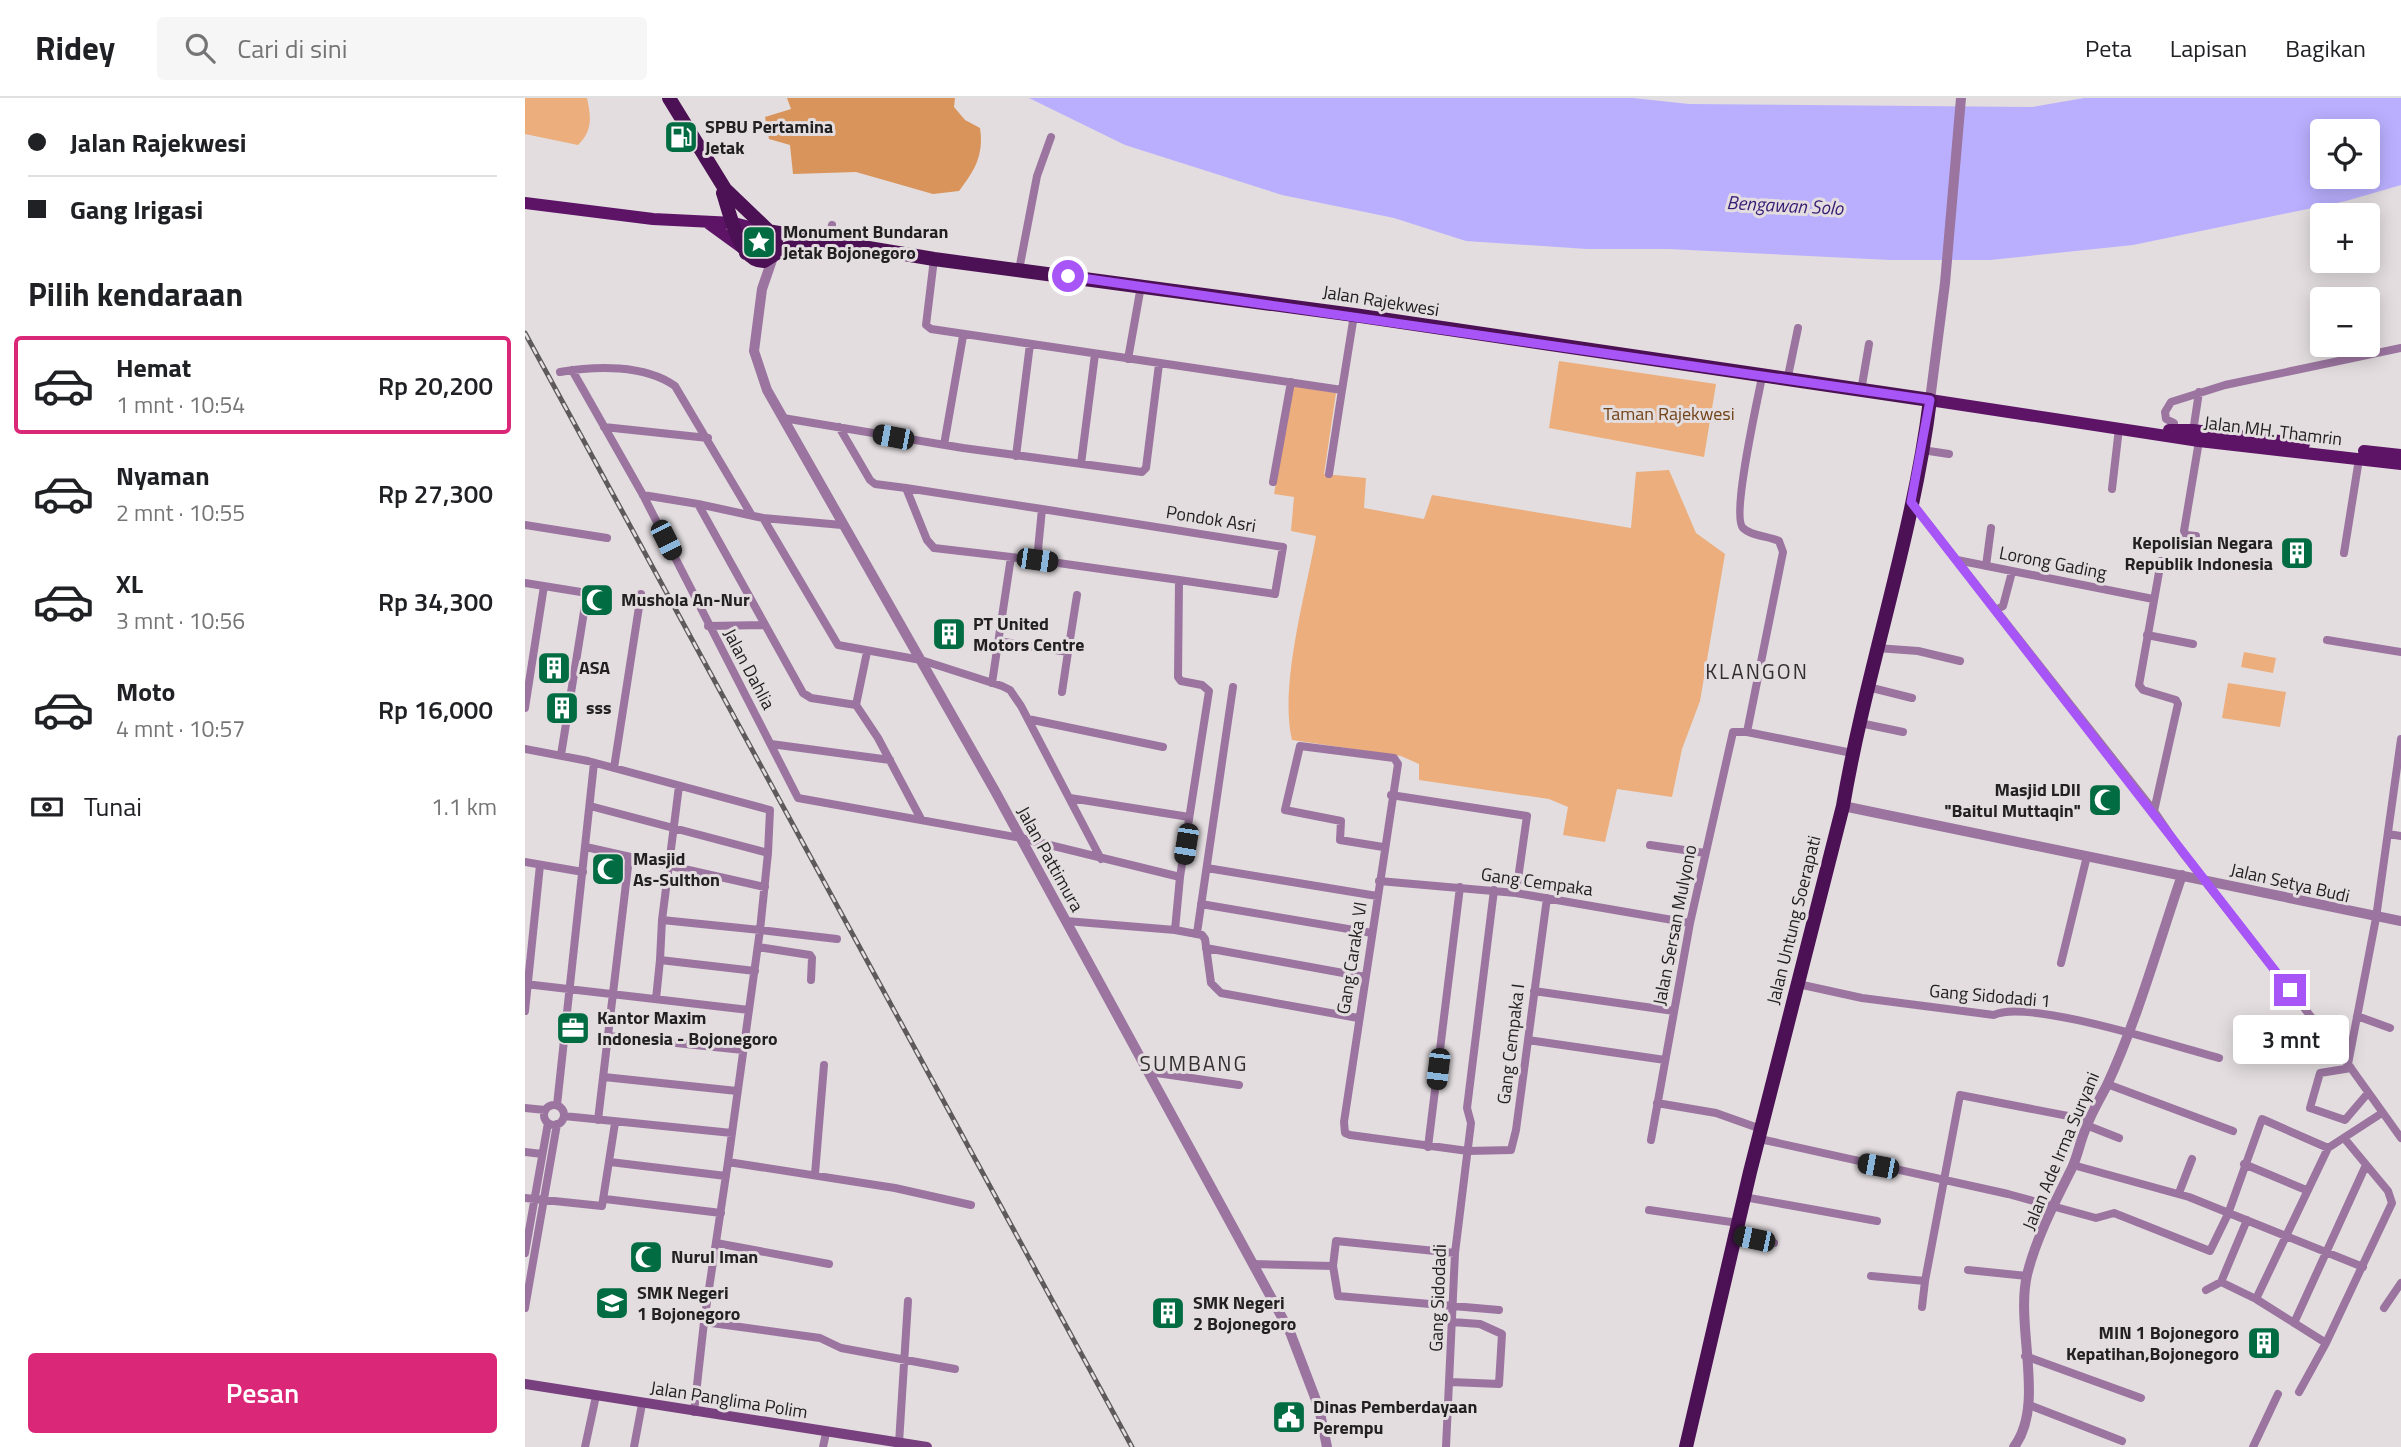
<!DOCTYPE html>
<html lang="id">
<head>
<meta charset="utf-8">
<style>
  :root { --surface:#fff; --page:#f6f6f6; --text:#202124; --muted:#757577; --line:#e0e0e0; --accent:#db2777 }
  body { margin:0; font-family:"Titillium Web",sans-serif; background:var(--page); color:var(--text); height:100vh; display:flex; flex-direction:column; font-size:26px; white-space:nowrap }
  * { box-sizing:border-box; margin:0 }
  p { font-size:23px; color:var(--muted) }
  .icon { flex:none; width:38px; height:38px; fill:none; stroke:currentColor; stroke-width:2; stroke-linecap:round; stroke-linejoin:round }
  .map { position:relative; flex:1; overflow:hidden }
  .sheet { display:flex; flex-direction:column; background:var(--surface); width:525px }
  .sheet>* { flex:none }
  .guide { display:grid; align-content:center; height:154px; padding:0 28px; background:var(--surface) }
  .tools { position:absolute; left:1785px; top:21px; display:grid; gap:14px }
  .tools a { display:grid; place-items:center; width:70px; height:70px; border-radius:7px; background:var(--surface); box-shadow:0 4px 18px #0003; font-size:35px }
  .end { position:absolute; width:32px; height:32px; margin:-16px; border:9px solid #a855f7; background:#fff; box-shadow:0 0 0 4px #fff }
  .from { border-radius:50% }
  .bubble { position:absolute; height:49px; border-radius:7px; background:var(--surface); box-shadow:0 4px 18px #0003; font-size:23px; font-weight:600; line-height:49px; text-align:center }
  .car { position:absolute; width:21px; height:42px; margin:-21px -10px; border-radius:9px; box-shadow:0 0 5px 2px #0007; background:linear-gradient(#222 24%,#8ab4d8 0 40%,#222 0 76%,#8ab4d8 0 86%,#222 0) }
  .guide b { display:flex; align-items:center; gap:24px; height:66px; font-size:26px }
  .guide b+b { border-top:2px solid var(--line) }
  .guide i { width:18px; height:18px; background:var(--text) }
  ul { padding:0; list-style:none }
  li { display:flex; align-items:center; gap:21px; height:98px; margin:0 14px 10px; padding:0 14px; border:4px solid transparent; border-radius:7px }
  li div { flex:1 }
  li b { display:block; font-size:26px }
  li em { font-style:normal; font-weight:600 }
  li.on { border-color:var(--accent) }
  li>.icon { width:63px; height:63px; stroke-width:1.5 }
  h2 { padding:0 28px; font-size:32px; line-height:84px }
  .pay { display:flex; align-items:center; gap:18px; height:77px; padding:0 28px; font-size:26px }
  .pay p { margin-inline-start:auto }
  .cta { display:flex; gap:14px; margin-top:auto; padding:14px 28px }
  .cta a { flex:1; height:80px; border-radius:7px; background:var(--accent); color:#fff; font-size:28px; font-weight:600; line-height:80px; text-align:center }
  header { display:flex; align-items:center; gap:42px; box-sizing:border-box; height:98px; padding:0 35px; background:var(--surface); border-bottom:2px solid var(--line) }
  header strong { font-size:33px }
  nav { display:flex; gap:38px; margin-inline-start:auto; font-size:24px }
  .search { width:490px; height:63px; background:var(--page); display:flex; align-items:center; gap:18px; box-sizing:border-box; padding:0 24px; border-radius:7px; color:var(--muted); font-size:26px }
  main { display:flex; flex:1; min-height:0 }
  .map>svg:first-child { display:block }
  .green { fill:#ebae7c }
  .forest { fill:#d8945a }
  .water { fill:#baaffe; fill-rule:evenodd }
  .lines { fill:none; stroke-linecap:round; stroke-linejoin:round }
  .minor { stroke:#9b75a0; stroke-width:8 }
  .tertiary { stroke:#9b75a0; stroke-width:10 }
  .secondary { stroke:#78407f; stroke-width:10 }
  .primary { stroke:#5d1467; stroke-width:12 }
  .trunk { stroke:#4c1054; stroke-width:14 }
  .rail-casing { stroke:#5e5a5c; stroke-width:5 }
  .rail { stroke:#e3dddf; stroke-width:2.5; stroke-dasharray:8; stroke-linecap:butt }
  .route { stroke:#a855f7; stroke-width:9 }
  .labels { text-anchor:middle; stroke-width:6; stroke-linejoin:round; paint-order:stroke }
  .poi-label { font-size:18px; font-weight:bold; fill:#222021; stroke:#e3dddf; text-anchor:start }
  .street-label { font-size:18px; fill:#222021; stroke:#e3dddf }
  .park-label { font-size:18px; fill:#714318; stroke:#e3dddf }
  .water-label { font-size:19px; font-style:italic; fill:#371c74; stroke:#e3dddf }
  .quarter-label { font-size:21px; letter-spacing:2px; fill:#332f30; stroke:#e3dddf }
</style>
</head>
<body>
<header>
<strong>Ridey</strong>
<div class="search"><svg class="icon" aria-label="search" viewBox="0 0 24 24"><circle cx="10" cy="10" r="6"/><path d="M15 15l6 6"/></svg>Cari di sini</div>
<nav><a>Peta</a><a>Lapisan</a><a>Bagikan</a></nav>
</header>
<main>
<section class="sheet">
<div class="guide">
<b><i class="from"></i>Jalan Rajekwesi</b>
<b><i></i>Gang Irigasi</b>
</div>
<h2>Pilih kendaraan</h2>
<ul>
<li class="on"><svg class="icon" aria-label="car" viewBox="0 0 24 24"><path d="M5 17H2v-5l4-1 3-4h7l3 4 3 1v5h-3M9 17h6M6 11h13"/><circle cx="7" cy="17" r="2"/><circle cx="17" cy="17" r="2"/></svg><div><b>Hemat</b><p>1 mnt · 10:54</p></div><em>Rp 20,200</em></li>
<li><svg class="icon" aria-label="car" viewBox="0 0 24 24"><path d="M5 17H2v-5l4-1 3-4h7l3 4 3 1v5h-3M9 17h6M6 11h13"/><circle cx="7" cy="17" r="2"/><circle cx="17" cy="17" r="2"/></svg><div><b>Nyaman</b><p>2 mnt · 10:55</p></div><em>Rp 27,300</em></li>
<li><svg class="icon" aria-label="car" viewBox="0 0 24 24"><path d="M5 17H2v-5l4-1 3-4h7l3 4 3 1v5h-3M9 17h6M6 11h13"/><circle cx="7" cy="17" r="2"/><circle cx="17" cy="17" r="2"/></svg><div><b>XL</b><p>3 mnt · 10:56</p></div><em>Rp 34,300</em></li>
<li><svg class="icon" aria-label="car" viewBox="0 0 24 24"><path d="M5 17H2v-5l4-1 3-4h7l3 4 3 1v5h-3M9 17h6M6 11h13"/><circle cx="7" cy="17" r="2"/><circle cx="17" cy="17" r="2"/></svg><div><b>Moto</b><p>4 mnt · 10:57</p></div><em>Rp 16,000</em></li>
</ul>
<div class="pay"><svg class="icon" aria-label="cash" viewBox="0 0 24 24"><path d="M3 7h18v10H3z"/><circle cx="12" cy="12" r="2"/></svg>Tunai<p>1.1 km</p></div>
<div class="cta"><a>Pesan</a></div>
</section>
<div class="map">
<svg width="1876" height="1349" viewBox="0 0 1876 1349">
  <rect width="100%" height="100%" fill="#e3dddf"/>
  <path class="green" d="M 0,0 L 62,0 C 66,19 68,32 53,47 L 0,36 Z
    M 1034,263 L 1191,286 L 1179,359 L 1024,330 Z
    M 768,287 L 811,295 L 799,376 L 841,380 L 839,410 L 899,421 L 907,397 L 1106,430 L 1111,374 L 1144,372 L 1171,435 L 1200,456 L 1175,603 L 1157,651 L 1147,699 L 1092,691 L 1080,744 L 1038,737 L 1043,709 L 1024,701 L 894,682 L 894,666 L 876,658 L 767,642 C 754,588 781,495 791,438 L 766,433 L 769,399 L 749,396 Z
    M 1719,554 L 1751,560 L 1748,575 L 1716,569 Z
    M 1703,585 L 1761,594 L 1755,629 L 1697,620 Z"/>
  <path class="forest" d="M 262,0 L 430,0 L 429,9 L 440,22 L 455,30 C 459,57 450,72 434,93 L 408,96 L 331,74 L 268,76 L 265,47 L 244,41 L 240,19 L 266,11 Z"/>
  <path class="water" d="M 504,0 L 1108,0 L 1164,6 L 1507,9 L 1559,0 L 1876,0 L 1876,87 L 1821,103 L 1608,147 L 1465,162 L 1365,162 L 1144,151 L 1062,151 L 941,143 L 869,120 L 757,97 L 600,47 ZM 1797,33 L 1843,33 L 1843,79 L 1797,79 Z"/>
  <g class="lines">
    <path class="minor" d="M 303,144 L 307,127
      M 409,161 L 401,227 L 406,231 L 817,292 L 829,217
      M 494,172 L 512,78 L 526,39
      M 603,261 L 616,188
      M 47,272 L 118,397 L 273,700 L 496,740 L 655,779 L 650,832 L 541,823
      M 35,274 C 70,268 119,266 150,288 L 226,416
      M 1262,283 L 1273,230
      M 1336,293 L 1344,246
      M 258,320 L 438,350 L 617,374 L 621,370 L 634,266
      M 1669,327 L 1674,294
      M 79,329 L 183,340
      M 314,329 L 345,382 L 350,386 L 381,390 L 402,442 L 409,450 L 512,462 L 517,411 L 758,449 L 750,496 L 654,482 L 653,579 L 656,583 L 677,587 L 684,593 L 655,779
      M 1647,332 L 1649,325 L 1641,321 L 1640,314 L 1646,304 L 1700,287 L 1876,250
      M 419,347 L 438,238
      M 1397,352 L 1424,356
      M 491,358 L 505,246
      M 556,366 L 570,256
      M 804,376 L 817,292
      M 748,384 L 766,284
      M 381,390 L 517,411
      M 1587,391 L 1594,330
      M 118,397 L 173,406
      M 1386,404 L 1629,713 L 1657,754 L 1823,966 L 1876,1040
      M 238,420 L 317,427
      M 0,427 L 82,440
      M 1671,438 L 1661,437 L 1659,433 L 1674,343
      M 1819,455 L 1834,361
      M 512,462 L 654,482
      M 1432,462 L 1628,501
      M 1461,468 L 1466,430
      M 0,485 L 62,495 L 36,657
      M 1471,512 L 1478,508 L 1487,474
      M 183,528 L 240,527
      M 1622,537 L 1668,546
      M 1802,542 L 1876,554
      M 473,543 L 543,554 L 552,497
      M 1352,550 L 1393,553 L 1435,563
      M 342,554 L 331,607 L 353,640 L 396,721
      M 467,585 L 486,459
      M 1343,589 L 1387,600
      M 537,594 L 543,554
      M 331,607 L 286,600 L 278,595 L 173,406 L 238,420 L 313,547 L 396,562 L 477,588 L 485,592 L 496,608 L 576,761
      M 0,610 L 19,488
      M 503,621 L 638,649
      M 1335,625 L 1378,634
      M 1222,634 L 1258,454 L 1254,443 C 1243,438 1226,438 1218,430 C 1206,419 1233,300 1237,279
      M 246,646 L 365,662
      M 0,651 L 63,663 L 245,712 L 243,755 L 65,708
      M 89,670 L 116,496
      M 154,688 L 137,822 L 235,832 L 203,1064 L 370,1090 L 446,1107
      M 866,697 L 1002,718 L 991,795
      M 545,700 L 664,719
      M 1629,713 L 1653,606 L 1651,602 L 1618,592 L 1614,587 L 1636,463
      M 1863,736 L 1876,738
      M 1125,747 L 1180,755
      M 61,749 L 240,789
      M 858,749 L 815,742 L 816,723 L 760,712 L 775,648 L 869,660 L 873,666 L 819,1024 L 820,1035 L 825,1037 L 943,1053 L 986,1052 L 991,1032 L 1022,800
      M 243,755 L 235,832 L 312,841
      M 0,764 L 58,774
      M 682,770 L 852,798
      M 854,783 L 991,795 L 1165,825
      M 676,806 L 847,835
      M 137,822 L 135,862 L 230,873
      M 650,832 L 677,837 L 680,841 L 686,885 L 696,895 L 833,920
      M 672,835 L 708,589
      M 233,849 L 285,857 L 287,860 L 286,882
      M 681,850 L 840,879
      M 1536,865 L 1562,758
      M 0,886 L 224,912
      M 1273,886 L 1337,900 L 1469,917 C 1502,900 1652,949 1694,960
      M 1009,893 L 1149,913
      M 131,901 L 135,862
      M 0,913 L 15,767
      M 1832,918 L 1865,930
      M 84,938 L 218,952
      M 1003,942 L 1140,962
      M 1823,966 L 1851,820 L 1876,641
      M 1826,970 L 1795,975 L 1785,1010 L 1820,1022 L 1843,995
      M 625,974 L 714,987
      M 79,979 L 212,993
      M 1582,986 L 1708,1033
      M 1132,1005 L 1191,1015 L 1236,1031
      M 32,1007 L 69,665
      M19 1017a10 10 0 1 1 20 0a10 10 0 1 1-20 0Z
      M 0,1010 L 20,1012
      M 39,1018 L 207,1035
      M 73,1022 L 104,760
      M 1561,1027 L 1594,1040
      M 1235,1041 L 1483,1096 L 1571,1120 L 1589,1115 L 1685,1153 L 1703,1116 L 1737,1021 L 1803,1050
      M 1126,1042 L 1165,825 L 1208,634 L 1222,634 L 1327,655
      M 903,1049 L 935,789
      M 0,1054 L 17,1056
      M 85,1064 L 201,1078
      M 203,1064 L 179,1224 L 295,1240 L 316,1250 L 430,1271
      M 1719,1066 L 1781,1092
      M 1548,1067 L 1664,1099 L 1838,1169
      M 290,1076 L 299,967
      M 1654,1095 L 1667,1061
      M 1219,1099 L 1352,1123
      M 0,1100 L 77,1108 L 90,1025
      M 80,1101 L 196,1115
      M 1124,1112 L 1213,1125
      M 1722,1122 L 1696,1184 L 1731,1201 L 1801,1245 L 1867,1105 L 1863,1093 L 1819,1040
      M 1210,1137 L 1249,1145
      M 191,1145 L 304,1166
      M 0,1155 L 23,1025
      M 728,1166 L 808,1168 L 813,1198 L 974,1212
      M 808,1168 L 811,1143 L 930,1155
      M 1443,1172 L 1502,1178
      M 1346,1178 L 1400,1183 L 1435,997 L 1564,1022
      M 1681,1192 L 1696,1184
      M 1731,1201 L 1803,1050 L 1857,1015
      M 1397,1209 L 1400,1183
      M 0,1210 L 32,1026
      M 1859,1210 L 1876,1185
      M 1769,1225 L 1841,1067
      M 1500,1258 L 1616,1300
      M 926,1284 L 974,1286 L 977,1236 L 955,1226 L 927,1224
      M 1774,1294 L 1801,1245
      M 1504,1307 L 1597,1343
      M 169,1314 L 179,1224
      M 374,1345 L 383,1203
      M 60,1349 L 71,1298
      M 109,1349 L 117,1306
      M 298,1349 L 301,1335
      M 921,1349 L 930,1155 L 946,1025 L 942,1010 L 969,792
      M 1728,1349 L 1753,1296"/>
    <path class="tertiary" d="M 248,159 L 237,191 L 229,253 L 242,292 L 470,693 L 765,1234 L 794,1310 L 802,1349
      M 1405,302 L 1420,185 L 1436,0
      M 1318,708 L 1876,823
      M 1489,1349 C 1521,1306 1490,1230 1502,1177 C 1511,1140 1530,1104 1547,1070 C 1553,1057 1555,1043 1561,1030 C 1566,1015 1575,1001 1582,987 C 1613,920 1633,847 1657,777"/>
    <path class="secondary" d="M 0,1286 L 402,1349"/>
    <path class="primary" d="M 0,105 L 128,121 L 209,125 L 236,132
      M 183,125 L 216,149
      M 1405,302 L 1674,343 L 1876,366
      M 1644,332 L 1668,332 L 1779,346
      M 1839,353 L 1876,357"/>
    <path class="trunk" d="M 144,0 L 200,91 L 248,137 L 251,144 L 249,156
      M 198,95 C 205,115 214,164 239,163 L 256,152 L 283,145
      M 221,155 L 221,140 L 236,132 L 409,161 L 829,217 L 1405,302 C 1388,439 1341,572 1318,708 L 1225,1074 L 1161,1349"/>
    <g class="rail-casing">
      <path id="rail" d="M 0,235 L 607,1349"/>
    </g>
    <use href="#rail" class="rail"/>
  </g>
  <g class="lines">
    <path class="route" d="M 543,178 L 1405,302 L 1386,404 L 1765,892"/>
  </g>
  <defs>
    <g id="fuel-square" transform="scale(1.75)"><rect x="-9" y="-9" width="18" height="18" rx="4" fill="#016b42" stroke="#e3dddf"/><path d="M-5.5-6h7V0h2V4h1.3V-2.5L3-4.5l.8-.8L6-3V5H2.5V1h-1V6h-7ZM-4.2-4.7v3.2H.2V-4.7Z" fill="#fff"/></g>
    <g id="sight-square" transform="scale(1.75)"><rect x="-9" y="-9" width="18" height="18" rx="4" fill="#016b42" stroke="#e3dddf"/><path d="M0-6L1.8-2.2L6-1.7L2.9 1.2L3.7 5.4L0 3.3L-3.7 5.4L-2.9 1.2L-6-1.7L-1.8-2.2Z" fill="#fff"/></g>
    <g id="building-square" transform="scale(1.75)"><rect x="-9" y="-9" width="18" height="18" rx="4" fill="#016b42" stroke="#e3dddf"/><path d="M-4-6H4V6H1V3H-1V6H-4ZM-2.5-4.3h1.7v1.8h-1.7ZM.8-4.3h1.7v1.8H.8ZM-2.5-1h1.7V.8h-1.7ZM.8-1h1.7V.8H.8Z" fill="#fff"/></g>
    <g id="mosque-square" transform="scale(1.75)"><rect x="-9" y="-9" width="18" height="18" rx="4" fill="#016b42" stroke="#e3dddf"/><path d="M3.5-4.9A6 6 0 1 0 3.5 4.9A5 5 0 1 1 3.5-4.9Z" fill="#fff"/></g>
    <g id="office-square" transform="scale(1.75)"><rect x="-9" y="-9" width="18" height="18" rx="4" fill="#016b42" stroke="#e3dddf"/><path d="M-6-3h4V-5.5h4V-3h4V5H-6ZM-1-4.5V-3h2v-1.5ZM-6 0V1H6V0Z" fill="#fff"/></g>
    <g id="school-square" transform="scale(1.75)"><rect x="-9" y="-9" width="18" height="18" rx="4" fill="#016b42" stroke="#e3dddf"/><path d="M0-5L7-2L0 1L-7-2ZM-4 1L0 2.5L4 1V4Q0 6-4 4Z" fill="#fff"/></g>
    <g id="civic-square" transform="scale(1.75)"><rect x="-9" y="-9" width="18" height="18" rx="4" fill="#016b42" stroke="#e3dddf"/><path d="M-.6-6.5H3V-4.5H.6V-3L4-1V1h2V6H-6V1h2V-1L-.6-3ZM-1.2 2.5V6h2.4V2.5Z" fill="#fff"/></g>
  </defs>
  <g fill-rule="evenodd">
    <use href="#fuel-square" x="156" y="39"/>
    <use href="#sight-square" x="234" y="144"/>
    <use href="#building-square" x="1772" y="455"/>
    <use href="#mosque-square" x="72" y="502"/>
    <use href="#building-square" x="424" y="536"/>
    <use href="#building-square" x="29" y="570"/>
    <use href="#building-square" x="37" y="610"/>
    <use href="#mosque-square" x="1580" y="702"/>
    <use href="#mosque-square" x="83" y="771"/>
    <use href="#office-square" x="48" y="930"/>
    <use href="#mosque-square" x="121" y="1159"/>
    <use href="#school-square" x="87" y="1205"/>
    <use href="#building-square" x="643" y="1215"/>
    <use href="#building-square" x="1739" y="1245"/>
    <use href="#civic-square" x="764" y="1319"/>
  </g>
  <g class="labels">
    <g class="poi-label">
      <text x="180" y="35">SPBU Pertamina<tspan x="180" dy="21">Jetak</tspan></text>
      <text x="258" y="140">Monument Bundaran<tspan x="258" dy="21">Jetak Bojonegoro</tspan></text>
      <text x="1748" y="451" text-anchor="end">Kepolisian Negara<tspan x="1748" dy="21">Republik Indonesia</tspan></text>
      <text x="96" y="508">Mushola An-Nur</text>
      <text x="448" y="532">PT United<tspan x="448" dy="21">Motors Centre</tspan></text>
      <text x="54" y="576">ASA</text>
      <text x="61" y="616">sss</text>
      <text x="1556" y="698" text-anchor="end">Masjid LDII<tspan x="1556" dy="21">"Baitul Muttaqin"</tspan></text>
      <text x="108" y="767">Masjid<tspan x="108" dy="21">As-Sulthon</tspan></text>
      <text x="72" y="926">Kantor Maxim<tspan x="72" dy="21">Indonesia - Bojonegoro</tspan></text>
      <text x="146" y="1165">Nurul Iman</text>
      <text x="112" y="1201">SMK Negeri<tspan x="112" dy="21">1 Bojonegoro</tspan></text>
      <text x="668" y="1211">SMK Negeri<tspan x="668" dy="21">2 Bojonegoro</tspan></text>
      <text x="1714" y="1241" text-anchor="end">MIN 1 Bojonegoro<tspan x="1714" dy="21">Kepatihan,Bojonegoro</tspan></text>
      <text x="788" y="1315">Dinas Pemberdayaan<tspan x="788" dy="21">Perempu</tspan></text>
    </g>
    <g class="street-label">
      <text transform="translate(856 203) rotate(9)" y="6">Jalan Rajekwesi</text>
      <text transform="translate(1748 333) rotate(7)" y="6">Jalan MH. Thamrin</text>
      <text transform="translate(686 421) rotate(9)" y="6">Pondok Asri</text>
      <text transform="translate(1528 465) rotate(11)" y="6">Lorong Gading</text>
      <text transform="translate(224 571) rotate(62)" y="6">Jalan Dahlia</text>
      <text transform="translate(525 761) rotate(61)" y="6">Jalan Pattimura</text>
      <text transform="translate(1012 784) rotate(8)" y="6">Gang Cempaka</text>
      <text transform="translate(1765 785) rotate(13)" y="6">Jalan Setya Budi</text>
      <text transform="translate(1269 822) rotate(-76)" y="6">Jalan Untung Soerapati</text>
      <text transform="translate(1150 827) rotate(-79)" y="6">Jalan Sersan Mulyono</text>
      <text transform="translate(827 860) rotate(-81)" y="6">Gang Caraka VI</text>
      <text transform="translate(1465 898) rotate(5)" y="6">Gang Sidodadi 1</text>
      <text transform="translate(986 946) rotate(-83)" y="6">Gang Cempaka I</text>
      <text transform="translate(1536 1053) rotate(-67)" y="6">Jalan Ade Irma Suryani</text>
      <text transform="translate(913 1200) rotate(-88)" y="6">Gang Sidodadi</text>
      <text transform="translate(204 1302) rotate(9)" y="6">Jalan Panglima Polim</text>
    </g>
    <g class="park-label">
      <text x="1144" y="322">Taman Rajekwesi</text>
    </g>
    <g class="water-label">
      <text transform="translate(1260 107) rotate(3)" y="7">Bengawan Solo</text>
    </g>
    <g class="quarter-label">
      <text x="1232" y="581">KLANGON</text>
      <text x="669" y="973">SUMBANG</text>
    </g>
  </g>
</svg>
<div class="tools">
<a><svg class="icon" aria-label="locate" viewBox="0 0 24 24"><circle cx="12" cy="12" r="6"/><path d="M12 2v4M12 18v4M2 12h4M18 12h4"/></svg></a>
<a>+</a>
<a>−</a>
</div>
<i class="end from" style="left:543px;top:178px"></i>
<i class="end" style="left:1765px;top:892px"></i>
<div class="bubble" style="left:1708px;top:917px;width:116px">3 mnt</div>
<i class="car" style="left:368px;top:339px;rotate:281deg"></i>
<i class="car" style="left:141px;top:442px;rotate:153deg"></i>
<i class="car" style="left:512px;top:462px;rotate:98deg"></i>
<i class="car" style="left:661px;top:746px;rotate:189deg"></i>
<i class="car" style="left:913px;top:971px;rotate:187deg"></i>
<i class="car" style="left:1353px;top:1068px;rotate:281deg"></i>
<i class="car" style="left:1229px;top:1141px;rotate:282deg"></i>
</div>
</main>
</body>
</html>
